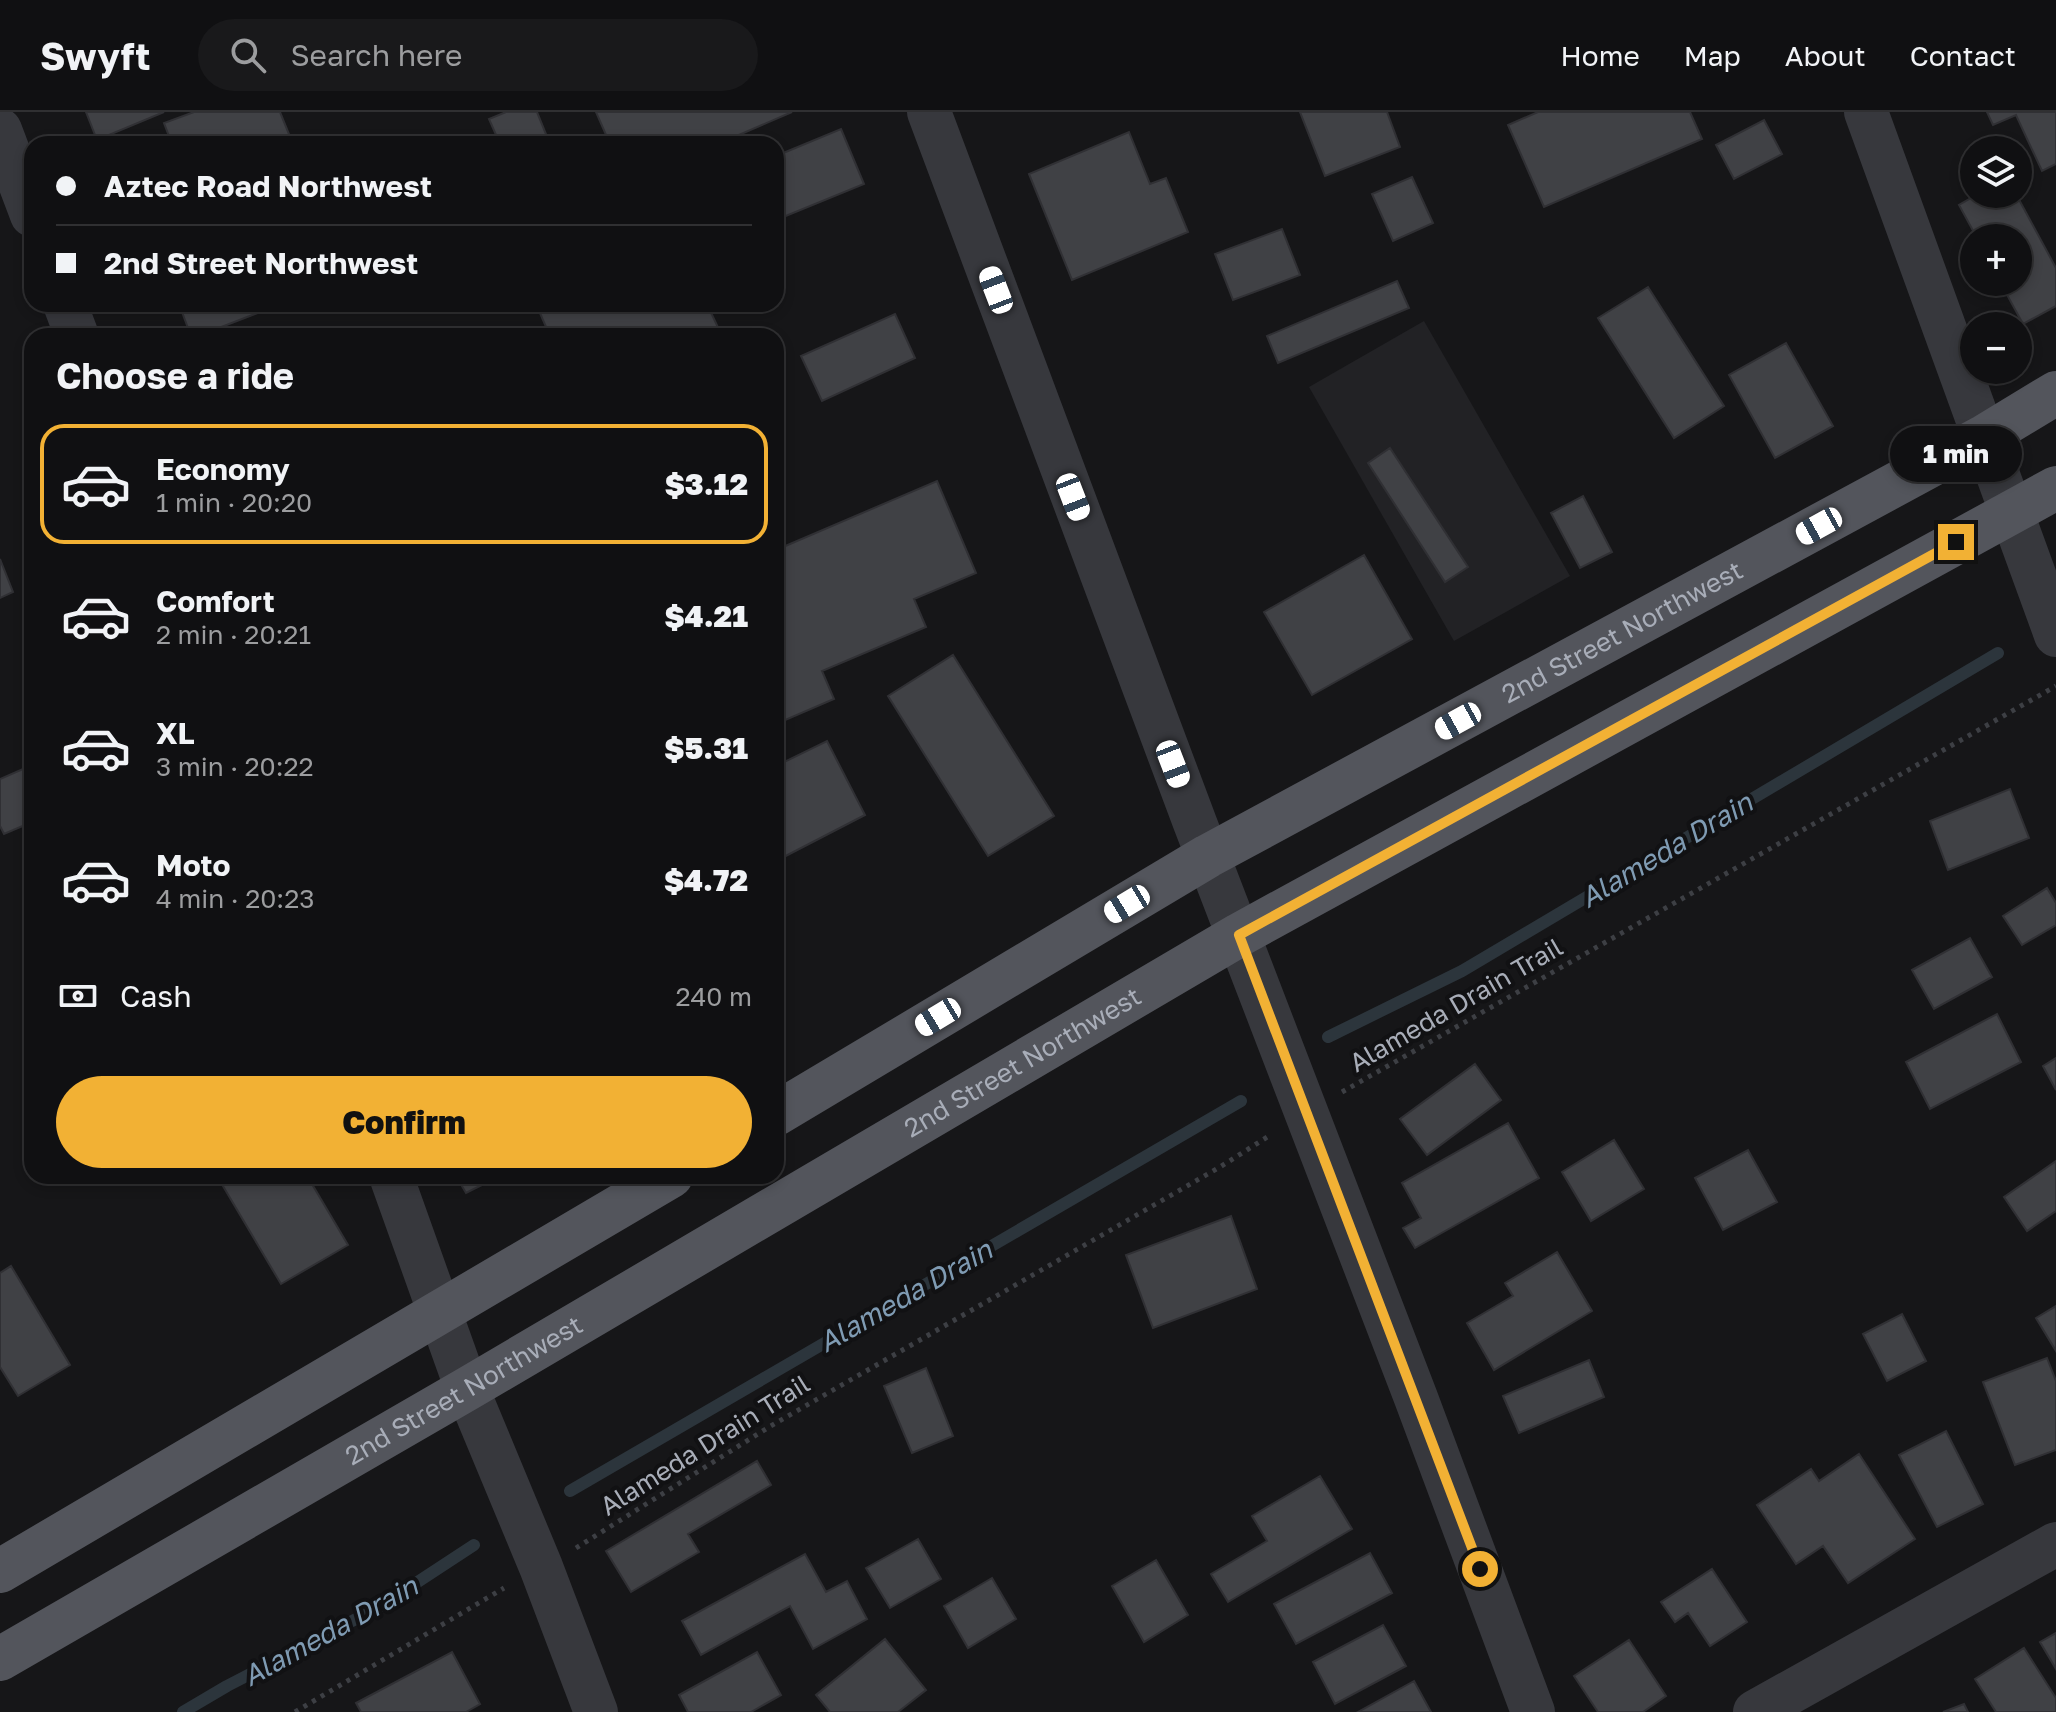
<!DOCTYPE html>
<html lang="en">
<head>
<meta charset="utf-8">
<style>
  :root { --surface:#101012; --page:#19191b; --text:#f1f3f6; --muted:#9c9d9f; --line:#303032; --accent:#f2b134 }
  body { margin:0; font-family:"Golos Text",sans-serif; background:var(--page); color:var(--text); height:100vh; display:flex; flex-direction:column; font-size:30px; white-space:nowrap }
  * { box-sizing:border-box; margin:0 }
  p { font-size:26px; color:var(--muted) }
  .icon { flex:none; width:44px; height:44px; fill:none; stroke:currentColor; stroke-width:2; stroke-linecap:round; stroke-linejoin:round }
  .map { position:relative; flex:1; overflow:hidden }
  .sheet { position:absolute; left:24px; top:216px; width:760px; height:856px; display:flex; flex-direction:column; background:var(--surface); border-radius:24px; box-shadow:0 4px 12px #0003,0 0 0 2px var(--line) }
  .sheet>* { flex:none }
  .hud { position:absolute; left:24px; top:24px; width:760px; height:176px; border-radius:24px; box-shadow:0 4px 12px #0003,0 0 0 2px var(--line); display:grid; align-content:center; height:176px; padding:0 32px; background:var(--surface) }
  .buttons { position:absolute; left:1960px; top:24px; display:grid; gap:16px }
  .buttons a { display:grid; place-items:center; width:72px; height:72px; border-radius:50%; background:var(--surface); box-shadow:0 4px 12px #0003,0 0 0 2px var(--line); font-size:40px }
  .end { position:absolute; width:36px; height:36px; margin:-18px; border:10px solid #f2b134; background:#111; box-shadow:0 0 0 4px #111 }
  .from { border-radius:50% }
  .bubble { position:absolute; height:56px; border-radius:28px; background:var(--surface); box-shadow:0 4px 12px #0003,0 0 0 2px var(--line); font-size:26px; font-weight:800; line-height:56px; text-align:center }
  .car { position:absolute; width:24px; height:48px; margin:-24px -12px; border-radius:10px; box-shadow:0 0 6px 2px #0007; background:linear-gradient(#fff 24%,#345 0 40%,#fff 0 76%,#345 0 86%,#fff 0) }
  .hud b { display:flex; align-items:center; gap:28px; height:76px; font-size:30px }
  .hud b+b { border-top:2px solid var(--line) }
  .hud i { width:20px; height:20px; background:var(--text) }
  ul { padding:0; list-style:none }
  li { display:flex; align-items:center; gap:24px; height:120px; margin:0 16px 12px; padding:0 16px; border:4px solid transparent; border-radius:24px }
  li div { flex:1 }
  li b { display:block; font-size:30px }
  li em { font-style:normal; font-weight:800 }
  li.on { border-color:var(--accent) }
  li>.icon { width:72px; height:72px; stroke-width:1.5 }
  h2 { padding:0 32px; font-size:36px; line-height:96px }
  .pay { display:flex; align-items:center; gap:20px; height:88px; padding:0 32px; font-size:30px }
  .pay p { margin-inline-start:auto }
  .primary-button { display:flex; gap:16px; margin-top:auto; padding:16px 32px }
  .primary-button a { flex:1; height:92px; border-radius:48px; background:var(--accent); color:#111; font-size:32px; font-weight:800; line-height:92px; text-align:center }
  header { display:flex; align-items:center; gap:48px; box-sizing:border-box; height:112px; padding:0 40px; background:var(--surface); border-bottom:2px solid var(--line) }
  header strong { font-size:38px }
  nav { display:flex; gap:44px; margin-inline-start:auto; font-size:28px }
  .search { width:560px; height:72px; background:var(--page); display:flex; align-items:center; gap:20px; box-sizing:border-box; padding:0 28px; border-radius:44px; color:var(--muted); font-size:30px }
  .map>svg:first-child { display:block }
  .built { fill:#222225 }
  .lines { fill:none; stroke-linecap:round; stroke-linejoin:round }
  .stream { stroke:#2c353c; stroke-width:12 }
  .building { fill:#404145; stroke:#303034; stroke-width:2 }
  .path { stroke:#3d3f44; stroke-width:5; stroke-dasharray:4 6; stroke-linecap:butt }
  .street { stroke:#37383d; stroke-width:44 }
  .primary { stroke:#53555c; stroke-width:44 }
  .route { stroke:#f2b134; stroke-width:10 }
  .labels { text-anchor:middle; stroke-width:8; stroke-linejoin:round; paint-order:stroke }
  .street-label { font-size:26px; fill:#a8adb8; stroke:#111113 }
  .water-label { font-size:28px; font-style:italic; fill:#7f9bb3; stroke:#111113 }
</style>
</head>
<body>
<header>
<strong>Swyft</strong>
<div class="search"><svg class="icon" aria-label="search" viewBox="0 0 24 24"><circle cx="10" cy="10" r="6"/><path d="M15 15l6 6"/></svg>Search here</div>
<nav><a>Home</a><a>Map</a><a>About</a><a>Contact</a></nav>
</header>
<div class="map">
<svg width="2056" height="1600" viewBox="0 0 2056 1600">
  <rect width="100%" height="100%" fill="#161618"/>
  <path class="built" d="M 1424,209 L 1570,464 L 1454,529 L 1309,275 Z"/>
  <g class="lines">
    <path class="stream" d="M 1328,925 L 1462,859 L 1998,541
      M 570,1379 L 1241,989
      M 183,1600 L 227,1574 L 381,1494 L 474,1433"/>
  </g>
  <path class="building" d="M 86,0 L 164,0 L 97,28 Z
    M 194,0 L 280,0 L 293,32 L 172,32 L 164,11 Z
    M 506,0 L 537,0 L 550,32 L 500,32 L 489,7 Z
    M 596,0 L 792,0 L 718,32 L 610,32 Z
    M 1300,0 L 1387,0 L 1400,35 L 1325,64 Z
    M 1538,0 L 1690,0 L 1702,27 L 1544,95 L 1508,13 Z
    M 1987,0 L 2056,0 L 2056,52 L 2042,59 L 2016,3 L 1993,13 Z
    M 1764,8 L 1782,42 L 1734,67 L 1716,33 Z
    M 841,17 L 864,72 L 776,108 L 776,44 Z
    M 1129,20 L 1150,72 L 1166,66 L 1188,120 L 1072,168 L 1029,62 Z
    M 1412,65 L 1433,111 L 1393,129 L 1372,82 Z
    M 1978,82 L 2016,82 L 2056,156 L 2056,194 L 2023,212 L 2000,170 L 2018,170 L 2018,126 L 1977,126 L 1959,93 Z
    M 1282,117 L 1300,163 L 1233,188 L 1215,142 Z
    M 1397,169 L 1409,196 L 1278,251 L 1267,224 Z
    M 1648,175 L 1724,294 L 1674,326 L 1598,206 Z
    M 179,192 L 281,192 L 198,224 L 191,224 Z
    M 536,192 L 707,192 L 722,224 L 550,224 Z
    M 895,202 L 915,246 L 822,289 L 801,244 Z
    M 1786,231 L 1833,314 L 1775,346 L 1729,263 Z
    M 1390,336 L 1468,455 L 1445,470 L 1368,351 Z
    M 937,369 L 976,461 L 914,487 L 926,515 L 822,559 L 834,587 L 776,612 L 776,438 Z
    M 1583,384 L 1612,440 L 1580,456 L 1551,401 Z
    M 1364,443 L 1412,527 L 1312,583 L 1264,500 Z
    M 0,447 L 13,480 L 0,486 Z
    M 953,543 L 1054,704 L 988,744 L 888,584 Z
    M 827,629 L 865,703 L 776,749 L 776,697 L 780,695 L 776,687 L 776,654 Z
    M 32,653 L 32,710 L 4,722 L 0,714 L 0,667 Z
    M 2010,677 L 2029,726 L 1948,758 L 1930,709 Z
    M 2047,776 L 2056,791 L 2056,813 L 2022,833 L 2003,804 Z
    M 1970,826 L 1992,865 L 1934,897 L 1912,858 Z
    M 1997,902 L 2021,950 L 1930,997 L 1906,950 Z
    M 2056,946 L 2056,978 L 2043,954 Z
    M 1475,952 L 1501,988 L 1427,1043 L 1400,1007 Z
    M 1508,1011 L 1539,1066 L 1415,1136 L 1403,1116 L 1421,1106 L 1402,1071 Z
    M 1614,1028 L 1644,1077 L 1591,1109 L 1562,1060 Z
    M 1748,1038 L 1777,1090 L 1723,1118 L 1695,1066 Z
    M 2056,1049 L 2056,1099 L 2027,1119 L 2004,1085 Z
    M 217,1064 L 325,1064 L 312,1072 L 348,1133 L 281,1172 Z
    M 456,1064 L 495,1064 L 496,1066 L 466,1081 Z
    M 1231,1104 L 1257,1177 L 1153,1216 L 1126,1143 Z
    M 1557,1140 L 1592,1199 L 1494,1258 L 1467,1211 L 1513,1184 L 1505,1171 Z
    M 11,1154 L 70,1253 L 18,1284 L 0,1255 L 0,1161 Z
    M 2056,1194 L 2056,1239 L 2036,1206 Z
    M 1902,1202 L 1926,1249 L 1887,1269 L 1863,1222 Z
    M 2047,1246 L 2056,1269 L 2056,1338 L 2015,1353 L 1983,1270 Z
    M 1589,1248 L 1604,1285 L 1519,1321 L 1503,1284 Z
    M 926,1256 L 953,1324 L 912,1341 L 884,1274 Z
    M 1946,1319 L 1983,1392 L 1937,1415 L 1899,1343 Z
    M 1859,1342 L 1915,1427 L 1848,1471 L 1823,1434 L 1796,1452 L 1757,1393 L 1811,1357 L 1819,1369 Z
    M 757,1349 L 771,1373 L 688,1422 L 699,1440 L 631,1480 L 606,1439 Z
    M 1320,1364 L 1352,1417 L 1228,1490 L 1211,1462 L 1267,1429 L 1252,1404 Z
    M 918,1427 L 941,1467 L 890,1496 L 866,1456 Z
    M 1370,1441 L 1392,1481 L 1296,1532 L 1274,1492 Z
    M 805,1442 L 826,1480 L 847,1469 L 867,1507 L 813,1537 L 790,1494 L 701,1543 L 682,1509 Z
    M 1156,1448 L 1188,1503 L 1144,1530 L 1112,1474 Z
    M 1712,1457 L 1747,1510 L 1710,1534 L 1688,1501 L 1675,1510 L 1661,1490 Z
    M 992,1466 L 1016,1507 L 968,1536 L 944,1494 Z
    M 1383,1513 L 1406,1554 L 1335,1592 L 1313,1550 Z
    M 2056,1521 L 2056,1557 L 2040,1530 Z
    M 885,1527 L 926,1578 L 898,1600 L 830,1600 L 816,1583 Z
    M 1629,1528 L 1666,1584 L 1643,1600 L 1598,1600 L 1574,1564 Z
    M 2024,1536 L 2056,1586 L 2056,1600 L 1996,1600 L 1975,1567 Z
    M 452,1540 L 480,1592 L 466,1600 L 361,1600 L 356,1591 Z
    M 757,1540 L 781,1583 L 751,1600 L 688,1600 L 679,1583 Z
    M 1414,1569 L 1431,1600 L 1358,1600 Z
    M 1964,1592 L 1968,1600 L 1943,1600 Z"/>
  <g class="lines">
    <path class="path" d="M 1342,980 L 2056,574
      M 576,1436 L 769,1315 L 1220,1055 L 1272,1022
      M 295,1600 L 504,1476"/>
    <path class="street" d="M 929,0 L 1195,711 L 1416,1286 L 1533,1600
      M 1866,0 L 2056,523
      M 0,18 L 32,103
      M 65,192 L 77,224
      M 391,1064 L 467,1277 L 541,1455 L 596,1600
      M 1755,1600 L 2056,1432"/>
    <g class="primary">
      <path id="s1" d="M 776,1002 L 1208,744 L 1985,324 L 2056,281"/>
      <path d="M 0,1459 L 671,1064"/>
      <path id="s2" d="M 0,1547 L 467,1277 L 1239,823 L 2056,376"/>
    </g>
  </g>
  <g class="lines">
    <path class="route" d="M 1480,1457 L 1239,823 L 1956,430"/>
  </g>
  <g class="labels">
    <g class="street-label">
      <text dy="9" stroke="none"><textPath href="#s1" startOffset="974">2nd Street Northwest</textPath></text>
      <text transform="translate(1456 893) rotate(-30)" y="9">Alameda Drain Trail</text>
      <text dy="9" stroke="none"><textPath href="#s2" startOffset="1184">2nd Street Northwest</textPath></text>
      <text dy="9" stroke="none"><textPath href="#s2" startOffset="536">2nd Street Northwest</textPath></text>
      <text transform="translate(705 1333) rotate(-32)" y="9">Alameda Drain Trail</text>
    </g>
    <g class="water-label">
      <text transform="translate(1666 738) rotate(-31)" y="10">Alameda Drain</text>
      <text transform="translate(905 1184) rotate(-30)" y="10">Alameda Drain</text>
      <text transform="translate(330 1519) rotate(-29)" y="10">Alameda Drain</text>
    </g>
  </g>
</svg>
<div class="buttons">
<a><svg class="icon" aria-label="layers" viewBox="0 0 24 24"><path d="M12 4l9 5-9 5-9-5zM3 14l9 5 9-5"/></svg></a>
<a>+</a>
<a>−</a>
</div>
<i class="end from" style="left:1480px;top:1457px"></i>
<i class="end" style="left:1956px;top:430px"></i>
<div class="bubble" style="left:1890px;top:314px;width:132px">1 min</div>
<i class="car" style="left:996px;top:178px;rotate:339deg"></i>
<i class="car" style="left:1073px;top:385px;rotate:159deg"></i>
<i class="car" style="left:1819px;top:414px;rotate:241deg"></i>
<i class="car" style="left:1458px;top:609px;rotate:241deg"></i>
<i class="car" style="left:1173px;top:652px;rotate:159deg"></i>
<i class="car" style="left:1127px;top:792px;rotate:239deg"></i>
<i class="car" style="left:938px;top:905px;rotate:239deg"></i>
<div class="hud">
<b><i class="from"></i>Aztec Road Northwest</b>
<b><i></i>2nd Street Northwest</b>
</div>
<section class="sheet">
<h2>Choose a ride</h2>
<ul>
<li class="on"><svg class="icon" aria-label="car" viewBox="0 0 24 24"><path d="M5 17H2v-5l4-1 3-4h7l3 4 3 1v5h-3M9 17h6M6 11h13"/><circle cx="7" cy="17" r="2"/><circle cx="17" cy="17" r="2"/></svg><div><b>Economy</b><p>1 min · 20:20</p></div><em>$3.12</em></li>
<li><svg class="icon" aria-label="car" viewBox="0 0 24 24"><path d="M5 17H2v-5l4-1 3-4h7l3 4 3 1v5h-3M9 17h6M6 11h13"/><circle cx="7" cy="17" r="2"/><circle cx="17" cy="17" r="2"/></svg><div><b>Comfort</b><p>2 min · 20:21</p></div><em>$4.21</em></li>
<li><svg class="icon" aria-label="car" viewBox="0 0 24 24"><path d="M5 17H2v-5l4-1 3-4h7l3 4 3 1v5h-3M9 17h6M6 11h13"/><circle cx="7" cy="17" r="2"/><circle cx="17" cy="17" r="2"/></svg><div><b>XL</b><p>3 min · 20:22</p></div><em>$5.31</em></li>
<li><svg class="icon" aria-label="car" viewBox="0 0 24 24"><path d="M5 17H2v-5l4-1 3-4h7l3 4 3 1v5h-3M9 17h6M6 11h13"/><circle cx="7" cy="17" r="2"/><circle cx="17" cy="17" r="2"/></svg><div><b>Moto</b><p>4 min · 20:23</p></div><em>$4.72</em></li>
</ul>
<div class="pay"><svg class="icon" aria-label="cash" viewBox="0 0 24 24"><path d="M3 7h18v10H3z"/><circle cx="12" cy="12" r="2"/></svg>Cash<p>240 m</p></div>
<div class="primary-button"><a>Confirm</a></div>
</section>
</div>
</body>
</html>
